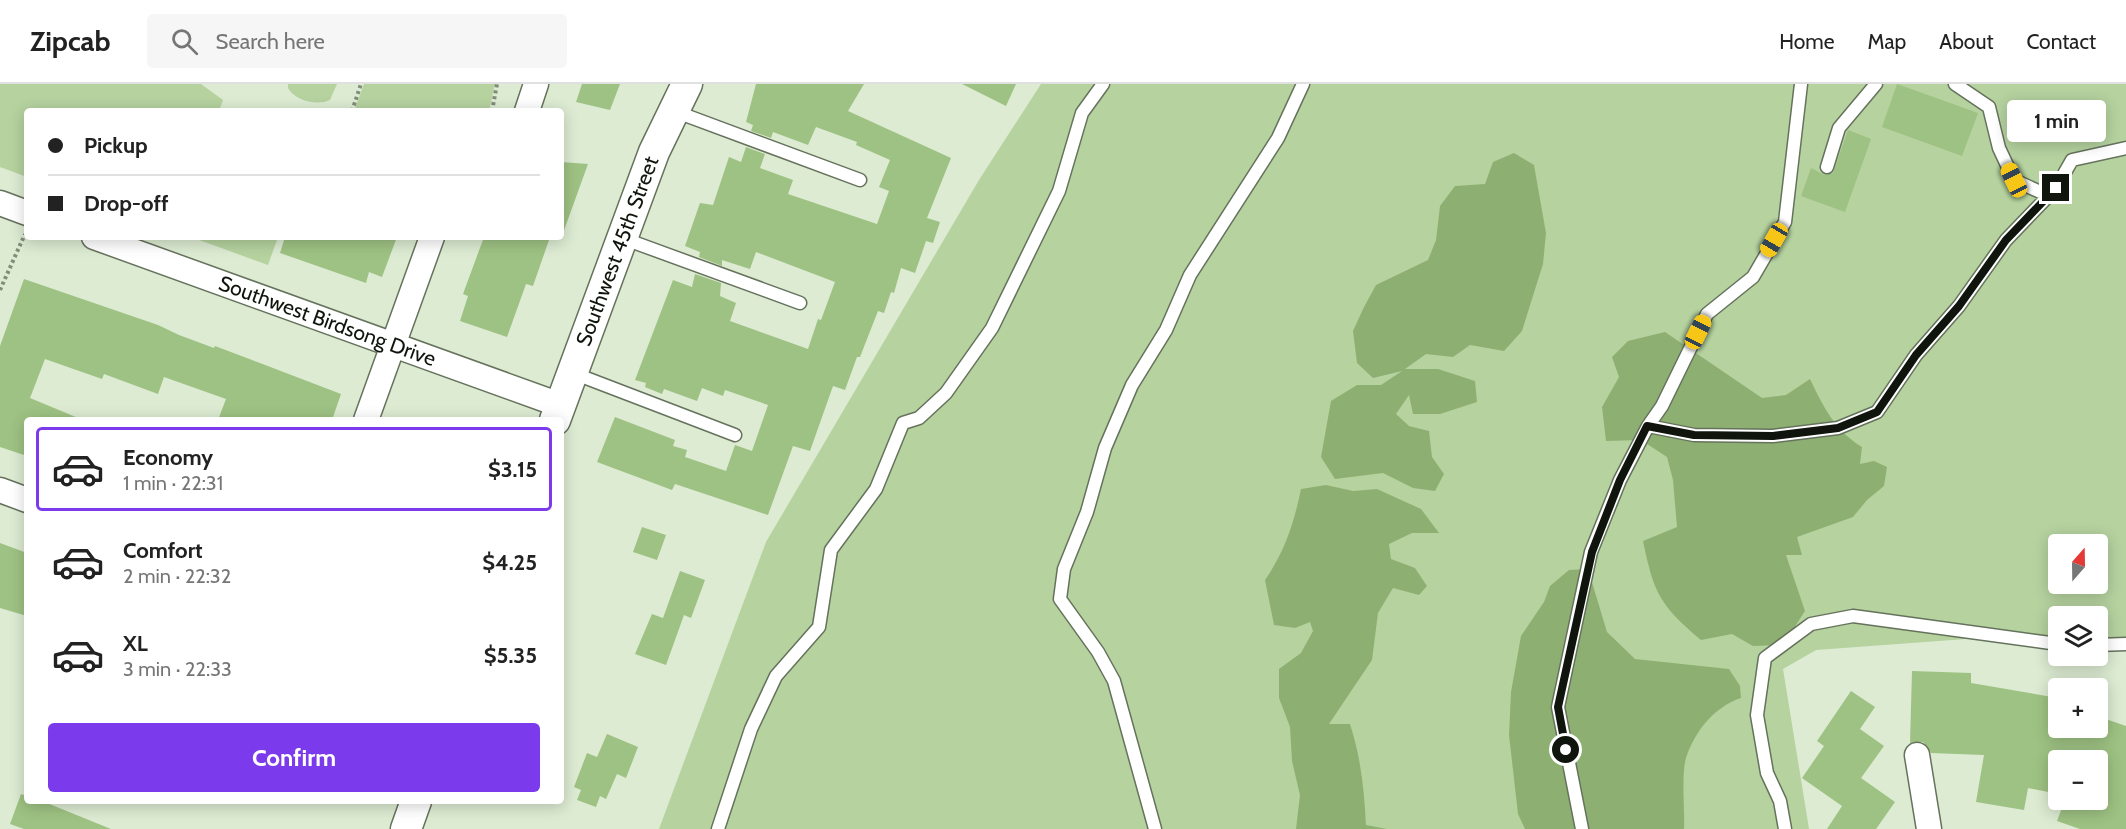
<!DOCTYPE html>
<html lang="en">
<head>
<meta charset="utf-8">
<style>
  :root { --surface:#fff; --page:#f6f6f6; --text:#222; --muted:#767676; --line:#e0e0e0; --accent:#7c3aed }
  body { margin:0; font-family:Cabin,sans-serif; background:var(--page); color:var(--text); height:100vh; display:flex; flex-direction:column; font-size:22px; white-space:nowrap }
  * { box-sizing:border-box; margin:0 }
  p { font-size:20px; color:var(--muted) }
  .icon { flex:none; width:33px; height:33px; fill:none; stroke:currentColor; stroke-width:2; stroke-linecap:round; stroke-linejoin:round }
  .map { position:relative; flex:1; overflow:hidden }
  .panel { position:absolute; left:24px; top:333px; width:540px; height:387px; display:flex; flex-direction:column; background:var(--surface); border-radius:6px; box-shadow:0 3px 15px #0003 }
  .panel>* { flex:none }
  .banner { position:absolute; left:24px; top:24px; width:540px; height:132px; border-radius:6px; box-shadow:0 3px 15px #0003; display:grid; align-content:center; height:132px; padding:0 24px; background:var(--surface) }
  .needle { width:39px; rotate:20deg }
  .tools { position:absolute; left:2048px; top:450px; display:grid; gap:12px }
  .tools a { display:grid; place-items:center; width:60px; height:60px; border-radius:6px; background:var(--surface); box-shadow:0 3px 15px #0003; font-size:30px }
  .end { position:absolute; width:27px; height:27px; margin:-14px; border:8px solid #0f140c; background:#fff; box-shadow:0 0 0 3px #fff }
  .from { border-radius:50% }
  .bubble { position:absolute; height:42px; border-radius:6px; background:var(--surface); box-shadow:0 3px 15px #0003; font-size:20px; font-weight:800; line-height:42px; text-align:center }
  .car { position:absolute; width:18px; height:36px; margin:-18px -9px; border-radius:8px; box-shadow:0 0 4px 2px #0007; background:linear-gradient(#f5c518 24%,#345 0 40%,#f5c518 0 76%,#345 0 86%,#f5c518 0) }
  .banner b { display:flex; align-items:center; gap:21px; height:57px; font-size:22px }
  .banner b+b { border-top:2px solid var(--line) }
  .banner i { width:15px; height:15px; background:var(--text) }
  ul { padding:10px 0 0; list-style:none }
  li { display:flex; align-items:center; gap:18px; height:84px; margin:0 12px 9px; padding:0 12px; border:3px solid transparent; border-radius:6px }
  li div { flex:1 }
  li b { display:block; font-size:22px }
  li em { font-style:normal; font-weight:800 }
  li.current { border-color:var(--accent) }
  li>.icon { width:54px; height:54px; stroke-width:1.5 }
  .action { display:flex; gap:12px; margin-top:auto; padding:12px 24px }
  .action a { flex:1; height:69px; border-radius:6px; background:var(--accent); color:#fff; font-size:24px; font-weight:800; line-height:69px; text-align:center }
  header { display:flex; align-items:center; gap:36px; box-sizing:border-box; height:84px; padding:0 30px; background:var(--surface); border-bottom:2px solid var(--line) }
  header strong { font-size:28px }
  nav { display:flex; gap:33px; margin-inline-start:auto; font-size:21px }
  .search { width:420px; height:54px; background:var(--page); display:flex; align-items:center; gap:15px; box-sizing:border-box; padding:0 21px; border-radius:6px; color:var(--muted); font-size:22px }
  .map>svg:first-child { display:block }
  .green { fill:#b5d29f; fill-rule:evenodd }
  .forest { fill:#8db072 }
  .building { fill:#9ec283 }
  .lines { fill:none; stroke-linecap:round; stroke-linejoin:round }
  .service-casing { stroke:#65725c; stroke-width:15 }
  .minor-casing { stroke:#65725c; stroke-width:27 }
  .tertiary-casing { stroke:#65725c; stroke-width:33 }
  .path { stroke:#818c7a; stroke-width:4; stroke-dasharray:3 3; stroke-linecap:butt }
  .service { stroke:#fff; stroke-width:12 }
  .minor { stroke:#fff; stroke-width:24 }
  .tertiary { stroke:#fff; stroke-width:30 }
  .route { stroke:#0f140c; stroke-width:8 }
  .labels { text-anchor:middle; stroke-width:5; stroke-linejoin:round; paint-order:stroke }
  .street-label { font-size:21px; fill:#0f140c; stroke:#dcebd2 }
</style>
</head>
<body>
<header>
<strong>Zipcab</strong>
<div class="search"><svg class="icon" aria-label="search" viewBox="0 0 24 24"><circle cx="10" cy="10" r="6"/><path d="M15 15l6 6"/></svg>Search here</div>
<nav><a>Home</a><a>Map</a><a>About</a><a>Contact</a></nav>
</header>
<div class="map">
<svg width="2126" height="745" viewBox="0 0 2126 745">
  <rect width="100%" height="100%" fill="#dcebd2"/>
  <path class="green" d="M 0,0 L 201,0 L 223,16 L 219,27 L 27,27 L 27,93 L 0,83 Z
    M 288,0 L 337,0 L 330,16 C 318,22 295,17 288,4 Z
    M 364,0 L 495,0 L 489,27 L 354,27 Z
    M 1041,0 L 2126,0 L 2126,567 L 2097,564 L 2097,532 L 2058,532 L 2058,560 L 1993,553 L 1816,566 L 1783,585 L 1809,745 L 659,745 L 766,458 L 979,96 ZM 2058,460 L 2097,460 L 2097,500 L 2058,500 Z
    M 191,153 L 278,153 L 268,181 Z"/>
  <path class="forest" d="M 1514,69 L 1534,81 L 1546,149 L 1543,180 L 1522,247 L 1504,267 L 1470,261 L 1453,273 L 1426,270 L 1405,285 L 1438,285 L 1475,297 L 1477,318 L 1440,330 L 1413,330 L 1409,311 L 1396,330 L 1409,342 L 1429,347 L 1432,373 L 1444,390 L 1435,407 L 1413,404 L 1383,389 L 1335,395 L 1321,373 L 1331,317 L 1357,301 L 1381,301 L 1402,287 L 1373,294 L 1357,279 L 1353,247 L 1364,223 L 1376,201 L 1428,176 L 1436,156 L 1440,122 L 1455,102 L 1485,100 L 1493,78 Z
    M 1665,248 L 1762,314 L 1786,311 L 1810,295 C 1823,322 1835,347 1862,363 L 1860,380 L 1874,377 L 1887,383 L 1884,402 L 1867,416 L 1853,433 L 1797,453 L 1802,471 L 1786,471 L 1805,527 L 1783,561 L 1753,562 L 1732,550 L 1701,556 C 1660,521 1654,510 1643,457 L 1677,443 L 1673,396 L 1667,373 L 1641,356 L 1606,357 L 1602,323 L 1619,293 L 1612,273 L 1628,257 Z
    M 1326,401 L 1353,407 L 1377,405 L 1421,425 L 1439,449 L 1412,449 L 1389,460 L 1391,475 L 1415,484 L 1427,502 L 1419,511 L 1393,504 L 1378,529 L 1372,576 L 1329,640 L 1350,640 C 1361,674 1364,705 1366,741 L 1387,745 L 1296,745 L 1300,711 L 1292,677 L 1290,643 L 1279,614 L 1279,585 L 1301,569 L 1313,547 L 1310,538 L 1295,544 L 1274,541 L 1265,496 C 1285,467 1294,439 1301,405 Z
    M 1588,485 L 1607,548 L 1635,575 L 1729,585 L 1740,602 L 1741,614 C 1714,623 1695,647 1686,674 C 1681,692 1685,726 1684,745 L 1525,745 L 1518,730 L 1509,651 L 1511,608 L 1521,552 L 1544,518 L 1550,502 L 1569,486 Z"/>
  <path class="building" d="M 582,0 L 620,0 L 610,26 L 576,18 Z
    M 756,0 L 864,0 L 848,27 L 951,74 L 927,134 L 940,138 L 933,159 L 926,157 L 915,189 L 901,184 L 894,209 L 891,208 L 884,229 L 878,227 L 860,273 L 857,273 L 845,306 L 833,302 L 810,367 L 793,362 L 768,431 L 675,400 L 672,406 L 597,378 L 615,333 L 675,356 L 673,362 L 687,366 L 685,373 L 726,387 L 735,361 L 752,367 L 768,321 L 725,306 L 723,312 L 702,304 L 697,317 L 664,305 L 662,310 L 645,303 L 646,299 L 635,296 L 673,196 L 692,203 L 695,190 L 721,199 L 720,212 L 736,219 L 730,237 L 808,265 L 818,235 L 821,236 L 835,198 L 756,168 L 750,185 L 722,176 L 722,182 L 699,173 L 700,168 L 685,162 L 700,119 L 713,121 L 729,73 L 741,78 L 746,63 L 765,70 L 760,84 L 793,96 L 788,110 L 877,140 L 889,107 L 879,103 L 890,76 L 856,61 L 857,58 L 816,43 L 808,61 L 773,48 L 771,54 L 751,47 L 753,41 L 746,38 Z
    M 962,0 L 1016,0 L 1006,22 Z
    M 1897,0 L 1978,29 L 1962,72 L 1882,43 Z
    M 1848,46 L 1871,55 L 1845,128 L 1801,112 L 1811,84 L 1825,91 L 1833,89 Z
    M 561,78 L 588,80 L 563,149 L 561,148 Z
    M 285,153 L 397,153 L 382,193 L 369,188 L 366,199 L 280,169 Z
    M 484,153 L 550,153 L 533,202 L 526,200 L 507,253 L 460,237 L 468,212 L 463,210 Z
    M 24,195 L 158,241 L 179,251 L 214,264 L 215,262 L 341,310 L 332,336 L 218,336 L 226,315 L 164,293 L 158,310 L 104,290 L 102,295 L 45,275 L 30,314 L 83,336 L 27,336 L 27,372 L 0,363 L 0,262 Z
    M 642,443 L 666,451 L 657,476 L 633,468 Z
    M 0,459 L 27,469 L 27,532 L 0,524 Z
    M 680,487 L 705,496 L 691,534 L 684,531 L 666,581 L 635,570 L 652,530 L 663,534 Z
    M 1912,587 L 1971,589 L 1971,599 L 2058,614 L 2058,644 L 2097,644 L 2097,632 L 2126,642 L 2126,745 L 2080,745 L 2057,737 L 2065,716 L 2097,716 L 2097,676 L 2058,676 L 2058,710 L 2028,704 L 2024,726 L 1976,718 L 1984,671 L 1931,669 L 1923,658 L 1910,659 Z
    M 1851,607 L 1875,623 L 1860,645 L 1884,662 L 1861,694 L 1895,718 L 1876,745 L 1827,745 L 1842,722 L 1802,694 L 1824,662 L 1817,657 Z
    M 607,650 L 638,663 L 626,694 L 617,690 L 606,715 L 600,712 L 596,723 L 577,716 L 581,706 L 574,703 L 587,669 L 597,673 Z
    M 21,710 L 27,712 L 27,717 L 42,717 L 111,745 L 24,745 L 10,740 Z"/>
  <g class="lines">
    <g class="service-casing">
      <path id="service" d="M 1955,0 L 1989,23 L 1999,64 L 2014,96 L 2049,112
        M 674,27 L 860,96
        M 1827,83 L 1839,44 L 1876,0
        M 622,154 L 800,219
        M 573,289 L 735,351
        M 1648,342 L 1694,351 L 1773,352 L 1838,344 L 1877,328 L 1916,271 L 1959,222 L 2006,156 L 2056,104 L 2072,76 L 2126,64
        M 2097,561 L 2126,560
        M 718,745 L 751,645 L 776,592 L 819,543 L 831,466 L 876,405 L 903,339 L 919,334 L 946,309 L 992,244 L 1059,107 L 1082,29 L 1103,0
        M 1155,745 L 1114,597 L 1098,568 L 1060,515 L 1064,485 L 1087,428 L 1105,364 L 1132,301 L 1166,246 L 1190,191 L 1278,54 L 1303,0
        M 1582,745 L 1558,623 L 1591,468 L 1620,396 L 1648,342 L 1662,322 L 1707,230 L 1753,193 L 1785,138 L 1801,0
        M 1785,745 L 1780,717 L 1767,689 L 1757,631 L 1765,574 L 1811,540 L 1853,532 L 2058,560"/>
    </g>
    <g class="minor-casing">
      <g id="minor">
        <path d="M 527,27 L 536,0"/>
        <path d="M 0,119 L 27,129"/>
        <path id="s1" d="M 94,153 L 560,321"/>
        <path d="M 366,336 L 432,153"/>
        <path d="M 0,406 L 27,416"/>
        <path d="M 1917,671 L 1929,745"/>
      </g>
    </g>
    <g class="tertiary-casing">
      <g id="tertiary">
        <path id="s2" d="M 555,336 L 654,68 L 687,0"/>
        <path d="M 406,745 L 416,717"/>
      </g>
    </g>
    <path class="path" d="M 352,27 L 361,0
      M 492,27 L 497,0
      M 0,206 L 25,150"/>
    <use href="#service" class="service"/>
    <use href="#minor" class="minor"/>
    <use href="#tertiary" class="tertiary"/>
  </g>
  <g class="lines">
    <path class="route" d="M 1566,666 L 1558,623 L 1592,468 L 1620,396 L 1647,342 L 1694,351 L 1773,352 L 1838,344 L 1877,328 L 1916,271 L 1959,222 L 2006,156 L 2056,104"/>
  </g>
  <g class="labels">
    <g class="street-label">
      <text dy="7" stroke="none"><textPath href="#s2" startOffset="180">Southwest 45th Street</textPath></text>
      <text dy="7" stroke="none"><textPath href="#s1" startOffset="248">Southwest Birdsong Drive</textPath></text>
    </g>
  </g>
</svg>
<div class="tools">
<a><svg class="needle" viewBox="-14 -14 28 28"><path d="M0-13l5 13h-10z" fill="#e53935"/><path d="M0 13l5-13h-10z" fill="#767676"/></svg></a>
<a><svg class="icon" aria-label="layers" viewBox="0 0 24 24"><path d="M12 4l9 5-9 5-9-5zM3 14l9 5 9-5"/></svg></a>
<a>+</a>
<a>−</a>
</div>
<i class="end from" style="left:1566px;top:666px"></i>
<i class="end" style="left:2056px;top:104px"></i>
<div class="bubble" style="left:2007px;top:16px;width:99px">1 min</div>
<i class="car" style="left:2014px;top:96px;rotate:334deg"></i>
<i class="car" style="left:1774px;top:156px;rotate:210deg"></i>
<i class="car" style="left:1698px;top:248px;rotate:26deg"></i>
<div class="banner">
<b><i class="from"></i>Pickup</b>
<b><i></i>Drop-off</b>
</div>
<section class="panel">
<ul>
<li class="current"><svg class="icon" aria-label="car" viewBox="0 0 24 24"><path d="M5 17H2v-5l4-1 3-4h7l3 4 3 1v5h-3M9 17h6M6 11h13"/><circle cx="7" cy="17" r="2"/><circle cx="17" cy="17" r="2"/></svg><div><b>Economy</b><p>1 min · 22:31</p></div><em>$3.15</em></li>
<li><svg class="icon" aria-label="car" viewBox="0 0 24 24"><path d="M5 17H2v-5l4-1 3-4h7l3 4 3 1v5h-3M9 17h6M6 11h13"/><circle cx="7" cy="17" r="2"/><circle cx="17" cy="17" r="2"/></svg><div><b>Comfort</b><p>2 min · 22:32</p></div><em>$4.25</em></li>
<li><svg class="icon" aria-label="car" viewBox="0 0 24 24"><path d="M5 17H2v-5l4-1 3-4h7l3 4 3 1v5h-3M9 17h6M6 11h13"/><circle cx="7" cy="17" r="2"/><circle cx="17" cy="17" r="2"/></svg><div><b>XL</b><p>3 min · 22:33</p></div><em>$5.35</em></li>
</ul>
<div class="action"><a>Confirm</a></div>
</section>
</div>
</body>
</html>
